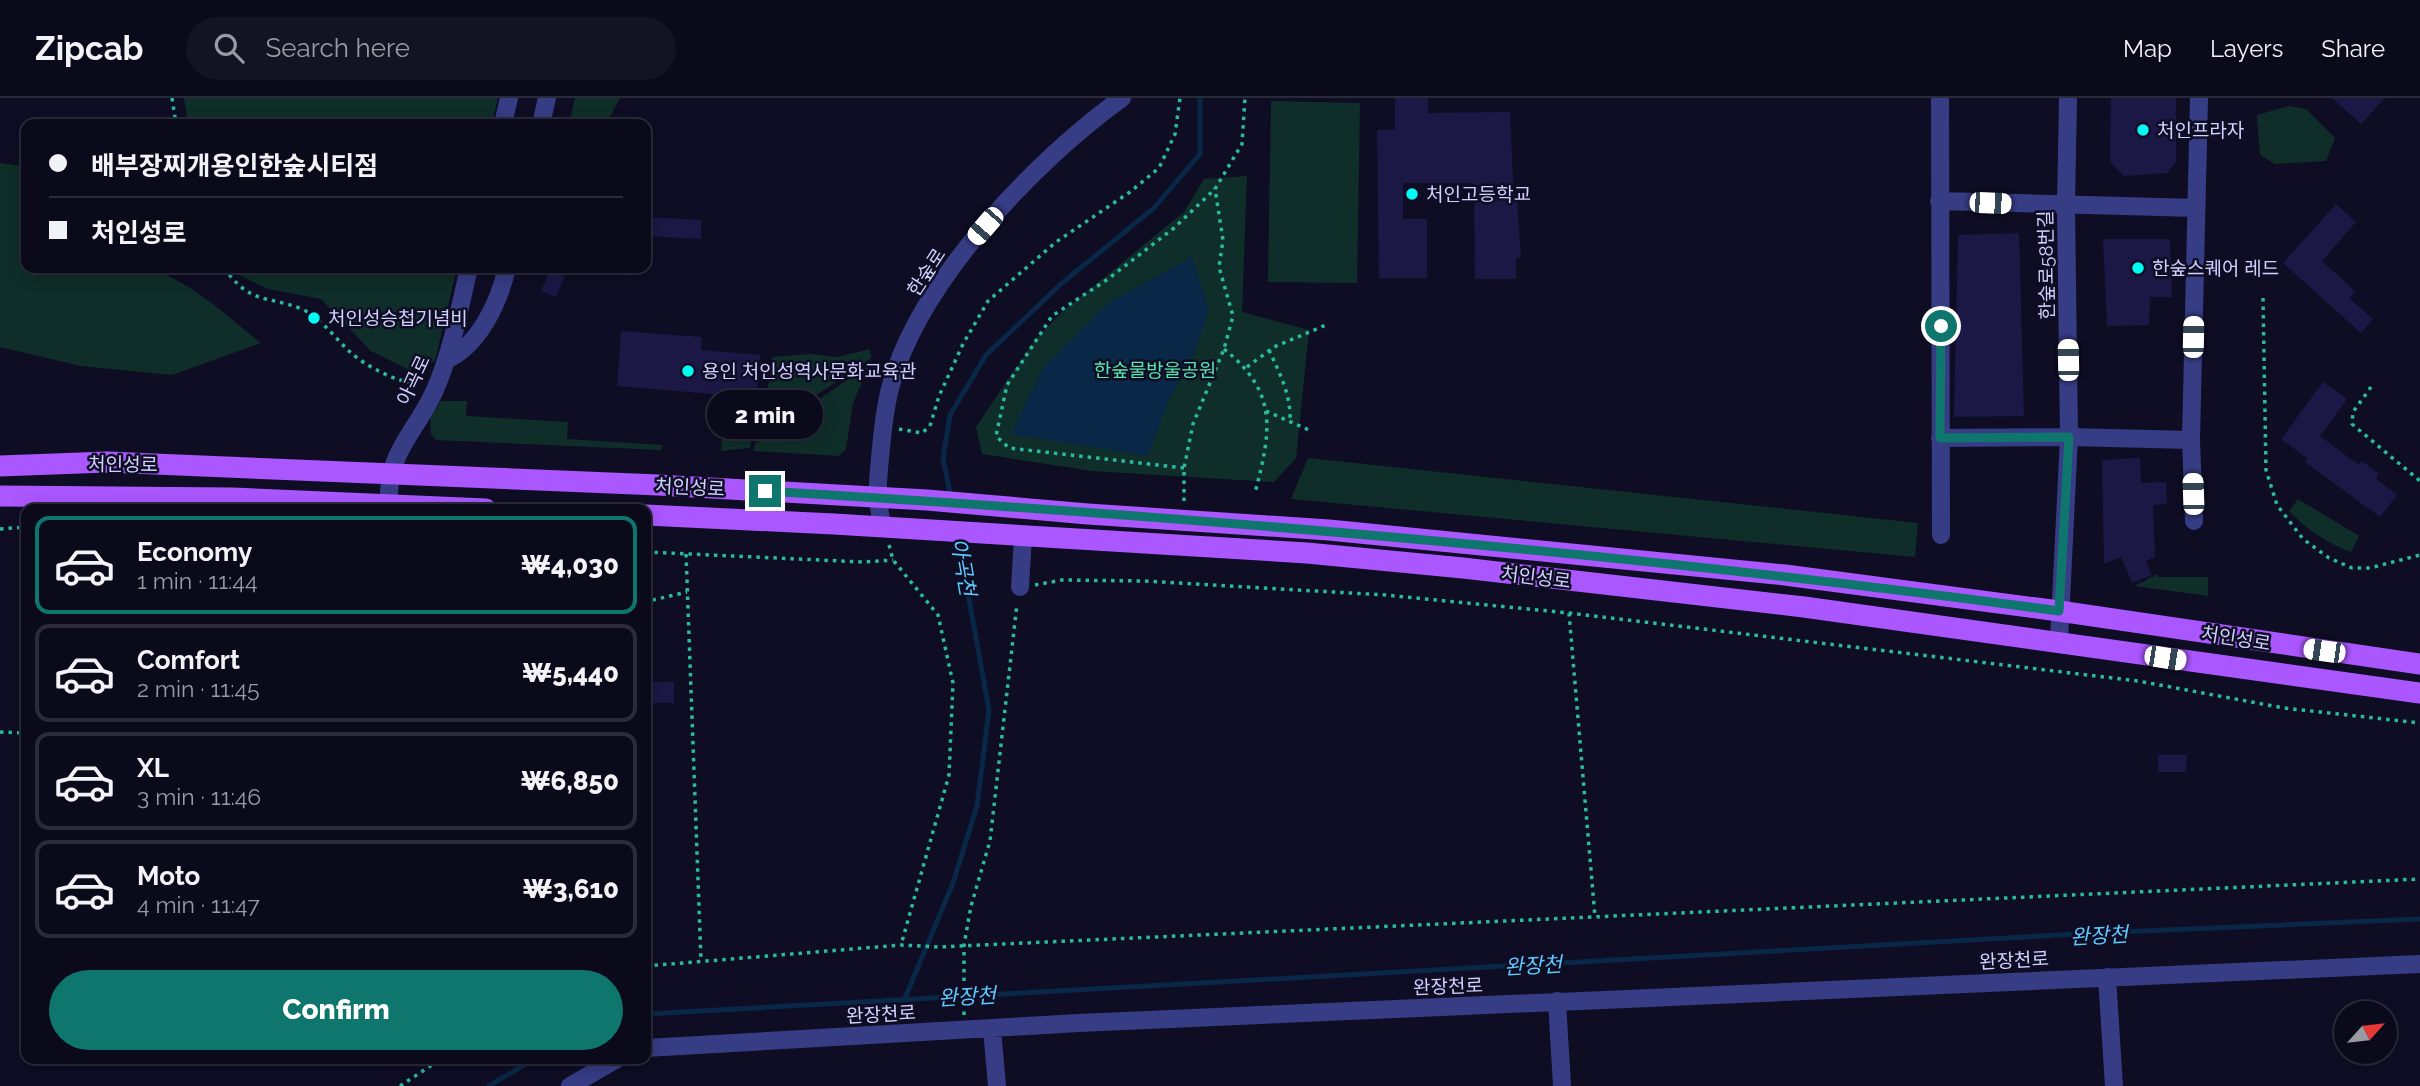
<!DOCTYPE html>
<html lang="en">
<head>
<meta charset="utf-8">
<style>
  :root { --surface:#0a0a1b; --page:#131324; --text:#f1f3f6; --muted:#999aa3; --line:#2a2b3a; --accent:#0f766e }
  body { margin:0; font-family:Raleway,"Noto Sans KR",sans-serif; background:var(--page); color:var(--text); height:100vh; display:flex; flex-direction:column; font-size:26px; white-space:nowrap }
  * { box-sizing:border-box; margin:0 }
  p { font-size:23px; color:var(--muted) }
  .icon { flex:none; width:38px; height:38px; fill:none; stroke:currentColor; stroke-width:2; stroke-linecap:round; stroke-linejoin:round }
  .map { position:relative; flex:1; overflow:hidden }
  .panel { position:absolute; left:21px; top:406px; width:630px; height:560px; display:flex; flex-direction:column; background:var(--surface); border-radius:14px; box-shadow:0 4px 18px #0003,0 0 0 2px var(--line) }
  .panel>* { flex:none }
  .top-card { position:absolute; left:21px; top:21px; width:630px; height:154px; border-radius:14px; box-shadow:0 4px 18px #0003,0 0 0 2px var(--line); display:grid; align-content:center; height:154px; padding:0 28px; background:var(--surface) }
  .needle { width:46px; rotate:63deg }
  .buttons { position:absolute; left:2334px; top:903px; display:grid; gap:14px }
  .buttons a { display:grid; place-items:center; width:63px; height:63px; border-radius:50%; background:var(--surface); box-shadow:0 4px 18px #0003,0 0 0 2px var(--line); font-size:35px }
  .end { position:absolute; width:32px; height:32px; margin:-16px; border:9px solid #0f766e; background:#fff; box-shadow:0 0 0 4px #fff }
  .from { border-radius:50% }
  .bubble { position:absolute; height:49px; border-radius:24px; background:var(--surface); box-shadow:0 4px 18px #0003,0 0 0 2px var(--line); font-size:23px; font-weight:800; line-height:49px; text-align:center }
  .car { position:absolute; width:21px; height:42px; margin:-21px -10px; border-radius:9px; box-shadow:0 0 5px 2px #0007; background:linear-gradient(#fff 24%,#345 0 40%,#fff 0 76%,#345 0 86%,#fff 0) }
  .top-card b { display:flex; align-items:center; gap:24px; height:66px; font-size:26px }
  .top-card b+b { border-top:2px solid var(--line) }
  .top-card i { width:18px; height:18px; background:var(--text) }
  ul { padding:12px 0 0; list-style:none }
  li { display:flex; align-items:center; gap:21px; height:98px; margin:0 14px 10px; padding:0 14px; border:4px solid var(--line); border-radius:14px }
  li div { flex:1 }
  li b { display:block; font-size:26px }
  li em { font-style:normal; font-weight:800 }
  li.current { border-color:var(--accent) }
  li>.icon { width:63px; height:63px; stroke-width:1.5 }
  .cta { display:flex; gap:14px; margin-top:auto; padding:14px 28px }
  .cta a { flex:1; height:80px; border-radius:42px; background:var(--accent); color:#fff; font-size:28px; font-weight:800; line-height:80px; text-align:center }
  header { display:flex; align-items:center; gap:42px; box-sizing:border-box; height:98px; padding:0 35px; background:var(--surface); border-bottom:2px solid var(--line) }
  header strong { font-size:33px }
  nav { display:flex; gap:38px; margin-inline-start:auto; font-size:24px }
  .search { width:490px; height:63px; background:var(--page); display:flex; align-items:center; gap:18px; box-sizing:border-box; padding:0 24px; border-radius:38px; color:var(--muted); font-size:26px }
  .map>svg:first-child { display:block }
  .green { fill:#102e29 }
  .water { fill:#092847 }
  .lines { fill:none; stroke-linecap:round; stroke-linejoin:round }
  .stream { stroke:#092847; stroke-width:5 }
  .building { fill:#1c1846 }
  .path { stroke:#29ba9f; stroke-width:3.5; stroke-dasharray:3.5 5; stroke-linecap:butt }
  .minor { stroke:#363d85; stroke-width:18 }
  .major { stroke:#aa57ff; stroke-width:21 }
  .route { stroke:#0f766e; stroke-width:9 }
  .poi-dot { fill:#00fbf4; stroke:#0e0d24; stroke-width:2.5 }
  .labels { text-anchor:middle; stroke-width:5; stroke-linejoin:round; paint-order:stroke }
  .poi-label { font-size:19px; fill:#d0d1ff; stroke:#0e0d24; text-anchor:start }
  .street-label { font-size:19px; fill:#d0d1ff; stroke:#0e0d24 }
  .park-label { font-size:19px; fill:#57e5af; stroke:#0e0d24 }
  .water-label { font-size:21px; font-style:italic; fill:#5ec9ff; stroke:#0e0d24 }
</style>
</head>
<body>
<header>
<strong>Zipcab</strong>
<div class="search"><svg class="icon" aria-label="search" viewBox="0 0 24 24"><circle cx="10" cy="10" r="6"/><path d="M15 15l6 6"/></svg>Search here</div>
<nav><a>Map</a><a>Layers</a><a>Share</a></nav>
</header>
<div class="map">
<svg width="2420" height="988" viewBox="0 0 2420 988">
  <rect width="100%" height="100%" fill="#0e0d24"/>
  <path class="green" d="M 184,0 L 498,0 L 492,26 L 188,26 Z
    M 575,0 L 620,0 L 606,26 L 569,26 Z
    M 1271,3 L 1360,5 L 1357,185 L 1268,184 Z
    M 2289,8 L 2306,11 L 2335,40 L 2326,63 L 2275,66 L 2260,57 L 2257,17 Z
    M 0,65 L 23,68 L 26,74 L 26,170 C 54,170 127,164 150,171 C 191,183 228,219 261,245 L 172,277 L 81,268 L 0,249 Z
    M 1247,78 L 1242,214 L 1309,232 L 1296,360 L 1274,384 L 1092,373 L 982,356 L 976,329 L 1034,243 L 1062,214 L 1184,114 L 1204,81 Z
    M 235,170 L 457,170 L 435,263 L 409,272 L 371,253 L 321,201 L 268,191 L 239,177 Z
    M 870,251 L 871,260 L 752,341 L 750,350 L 721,353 L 723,321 L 756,321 L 757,315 L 765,315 L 772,259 L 811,256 L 837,259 Z
    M 869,267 L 853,305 L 846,351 L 839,358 L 754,353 L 755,345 Z
    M 441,303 L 467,303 L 466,318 L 568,324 L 567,341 L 662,347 L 661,352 L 436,342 L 431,336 L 430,318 Z
    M 1308,360 L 1918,425 L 1915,459 L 1291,401 Z
    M 2298,401 L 2359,438 L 2351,454 C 2327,445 2307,432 2289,413 Z
    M 2157,476 L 2158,479 L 2208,479 L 2208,498 L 2135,488 Z"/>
  <path class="water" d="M 1192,159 L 1209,212 L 1196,251 L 1170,301 L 1147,358 L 1011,336 L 1043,270 L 1108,205 Z"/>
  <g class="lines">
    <path class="stream" d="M 951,400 L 943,360 L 950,317 L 986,257 L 1062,185 L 1154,110 L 1200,56 L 1200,0
      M 905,900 L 953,785 L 977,708 L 989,612 L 958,440
      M 646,916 L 2096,835 L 2420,821
      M 489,988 L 534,961"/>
  </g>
  <path class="building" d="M 1395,0 L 1428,0 L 1428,15 L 1510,14 L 1514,103 L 1517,103 L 1521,159 L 1516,161 L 1516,181 L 1475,181 L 1474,85 L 1403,85 L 1403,121 L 1427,121 L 1427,180 L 1379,180 L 1377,32 L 1395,32 Z
    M 2111,0 L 2176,0 L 2176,64 L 2167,75 L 2124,78 L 2110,64 Z
    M 2332,0 L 2385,0 L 2361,26 Z
    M 2336,106 L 2356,124 L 2322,163 L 2355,193 L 2349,200 L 2373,221 L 2361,235 L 2283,165 Z
    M 646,119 L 701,122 L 701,141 L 646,138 Z
    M 2019,135 L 2024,318 L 1954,319 L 1958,137 Z
    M 2103,141 L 2170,141 L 2172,199 L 2150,199 L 2149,227 L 2107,228 Z
    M 551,170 L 568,170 L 556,199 L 541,193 Z
    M 621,233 L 702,239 L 701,252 L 760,257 L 756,307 L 712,304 L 713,296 L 617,288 Z
    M 2323,284 L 2347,301 L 2320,338 L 2359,367 L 2362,363 L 2379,376 L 2376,381 L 2397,397 L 2380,419 L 2305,364 L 2308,361 L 2281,341 Z
    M 2140,360 L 2141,385 L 2166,384 L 2167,406 L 2153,407 L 2155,459 L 2146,463 L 2152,477 L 2132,485 L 2121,459 L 2104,466 L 2102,362 Z
    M 646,584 L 674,584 L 674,605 L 646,605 Z
    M 2158,657 L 2187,657 L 2186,674 L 2158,674 Z"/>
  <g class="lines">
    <path class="path" d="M 172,0 L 176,26
      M 224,170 C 251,207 266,197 302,211 C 321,220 335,240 350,254 C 364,267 399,286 418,285
      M 2263,200 L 2266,372 L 2277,407 L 2303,441 L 2329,460 L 2352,470 L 2370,470 L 2420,457
      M 1224,251 C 1279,295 1271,333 1255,395
      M 1269,252 C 1280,276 1291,297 1290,323
      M 1247,269 L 1274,249 L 1326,227
      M 2371,289 L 2353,314 L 2352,326 L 2420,383
      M 1266,313 L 1309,332
      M 899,331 L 922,335 L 930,328 L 939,298 L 963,246 L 988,203 L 1056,144 L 1130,94 L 1159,70 L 1175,36 L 1180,0
      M 1184,370 L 1009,350 L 996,338 L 1007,287 L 1052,218 L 1108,181 L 1174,130 L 1215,91
      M 1184,403 L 1184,370 L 1193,326 L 1224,251 L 1233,218 L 1219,169 L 1223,142 L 1215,91 L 1242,46 L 1245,0
      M 0,431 L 26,429
      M 889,447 L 893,462 L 938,517 L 953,585 L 949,677 L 901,847
      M 646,454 L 863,464 L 893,462
      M 686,456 L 701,863
      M 1035,487 L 1062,482 L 1144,483 L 1385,497 L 1569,515 L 2138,583 L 2284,610 L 2420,625
      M 1569,515 L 1595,819
      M 646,518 L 653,502 L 687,494
      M 646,563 L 646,566
      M 0,634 L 26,635
      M 646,868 L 901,847 L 938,849 L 2420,781
      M 964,917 L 964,847 L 971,808 L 990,743 L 1017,506
      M 400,988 L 441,961"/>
    <path class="minor" d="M 1940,0 L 1941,437
      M 503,26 L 509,0
      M 541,26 L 547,0
      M 1939,103 L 2196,110
      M 446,262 C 479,248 499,204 507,170
      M 1940,340 L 2069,339 L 2191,342
      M 389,411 C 386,353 412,341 434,294 C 452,254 459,212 469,170
      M 2194,423 L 2191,342 L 2199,0
      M 883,429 C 875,399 878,381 881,350 C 883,329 885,308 891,287 C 920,182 1035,63 1122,0
      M 1020,489 L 1023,438
      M 2059,543 L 2069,339 L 2066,108 L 2068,0
      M 2107,879 L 2114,988
      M 1557,903 L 1562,988
      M 992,931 L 997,988
      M 646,950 L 1079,925 L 2420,866
      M 570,988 L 617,961"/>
    <path class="major" d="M 0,368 L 107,364 L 658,387 L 927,402 L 1088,416 L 1329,432 L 1785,477 L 2059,513 L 2420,566
      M 0,398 L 233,400 L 486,411
      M 646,417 L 834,426 L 1307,455 L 1463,470 L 1804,509 L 2420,595"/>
  </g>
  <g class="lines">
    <path class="route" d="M 765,393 C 1198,419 1630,455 2059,513 L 2069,339 L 1940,340 L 1941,228"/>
  </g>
  <g class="poi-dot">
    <circle cx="2143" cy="32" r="7"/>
    <circle cx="1412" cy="96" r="7"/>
    <circle cx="2138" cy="170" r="7"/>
    <circle cx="314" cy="220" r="7"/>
    <circle cx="688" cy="273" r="7"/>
  </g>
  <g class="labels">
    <g class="poi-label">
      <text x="2157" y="39">처인프라자</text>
      <text x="1426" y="103">처인고등학교</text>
      <text x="2152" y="177">한숲스퀘어 레드</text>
      <text x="328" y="227">처인성승첩기념비</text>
      <text x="702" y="280">용인 처인성역사문화교육관</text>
    </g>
    <g class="street-label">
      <text transform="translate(2046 167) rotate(-91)" y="7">한숲로58번길</text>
      <text transform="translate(926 174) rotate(-57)" y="7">한숲로</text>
      <text transform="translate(413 282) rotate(-65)" y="7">아곡로</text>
      <text transform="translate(123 366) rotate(1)" y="7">처인성로</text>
      <text transform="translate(690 389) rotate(3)" y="7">처인성로</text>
      <text transform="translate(1536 479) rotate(7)" y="7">처인성로</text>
      <text transform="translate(2236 540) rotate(9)" y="7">처인성로</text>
      <text transform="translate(2014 862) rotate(-3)" y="7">완장천로</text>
      <text transform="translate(1448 888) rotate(-2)" y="7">완장천로</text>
      <text transform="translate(881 916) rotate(-3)" y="7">완장천로</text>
    </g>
    <g class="park-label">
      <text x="1155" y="279">한숲물방울공원</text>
    </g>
    <g class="water-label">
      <text transform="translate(963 469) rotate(80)" y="7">아곡천</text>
      <text transform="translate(2099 838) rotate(-3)" y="7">완장천</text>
      <text transform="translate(1533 868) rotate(-3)" y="7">완장천</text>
      <text transform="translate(967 899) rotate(-3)" y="7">완장천</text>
    </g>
  </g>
</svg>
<div class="buttons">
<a><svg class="needle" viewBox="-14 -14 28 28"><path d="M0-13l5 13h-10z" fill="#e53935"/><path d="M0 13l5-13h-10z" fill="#999aa3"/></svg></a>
</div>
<i class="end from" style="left:1941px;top:228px"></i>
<i class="end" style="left:765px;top:393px"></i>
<div class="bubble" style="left:707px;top:292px;width:116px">2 min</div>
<i class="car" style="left:1990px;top:105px;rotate:92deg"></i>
<i class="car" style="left:985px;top:128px;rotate:221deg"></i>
<i class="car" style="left:2193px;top:239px;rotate:1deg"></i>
<i class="car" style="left:2068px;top:262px;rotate:359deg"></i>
<i class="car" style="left:2193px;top:396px;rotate:358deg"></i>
<i class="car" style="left:2324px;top:553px;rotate:278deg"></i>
<i class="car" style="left:2165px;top:560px;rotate:99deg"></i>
<div class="top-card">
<b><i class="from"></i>배부장찌개용인한숲시티점</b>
<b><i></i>처인성로</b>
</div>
<section class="panel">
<ul>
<li class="current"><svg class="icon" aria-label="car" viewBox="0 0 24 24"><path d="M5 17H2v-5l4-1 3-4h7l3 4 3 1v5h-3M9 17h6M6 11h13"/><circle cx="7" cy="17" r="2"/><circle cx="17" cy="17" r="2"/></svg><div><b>Economy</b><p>1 min · 11:44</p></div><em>₩4,030</em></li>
<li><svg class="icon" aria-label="car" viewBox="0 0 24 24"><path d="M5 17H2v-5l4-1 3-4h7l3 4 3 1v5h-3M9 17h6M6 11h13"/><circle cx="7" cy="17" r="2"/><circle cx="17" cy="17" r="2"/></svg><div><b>Comfort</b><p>2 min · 11:45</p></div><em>₩5,440</em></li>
<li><svg class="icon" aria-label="car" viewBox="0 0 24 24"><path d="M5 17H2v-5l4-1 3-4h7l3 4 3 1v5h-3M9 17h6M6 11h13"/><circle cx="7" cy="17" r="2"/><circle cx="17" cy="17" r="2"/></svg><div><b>XL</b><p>3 min · 11:46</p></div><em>₩6,850</em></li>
<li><svg class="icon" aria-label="car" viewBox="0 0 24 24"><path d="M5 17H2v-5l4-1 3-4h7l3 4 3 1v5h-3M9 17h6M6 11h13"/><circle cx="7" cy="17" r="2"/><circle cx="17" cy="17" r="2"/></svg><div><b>Moto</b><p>4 min · 11:47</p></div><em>₩3,610</em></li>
</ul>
<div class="cta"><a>Confirm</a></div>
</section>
</div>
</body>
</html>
